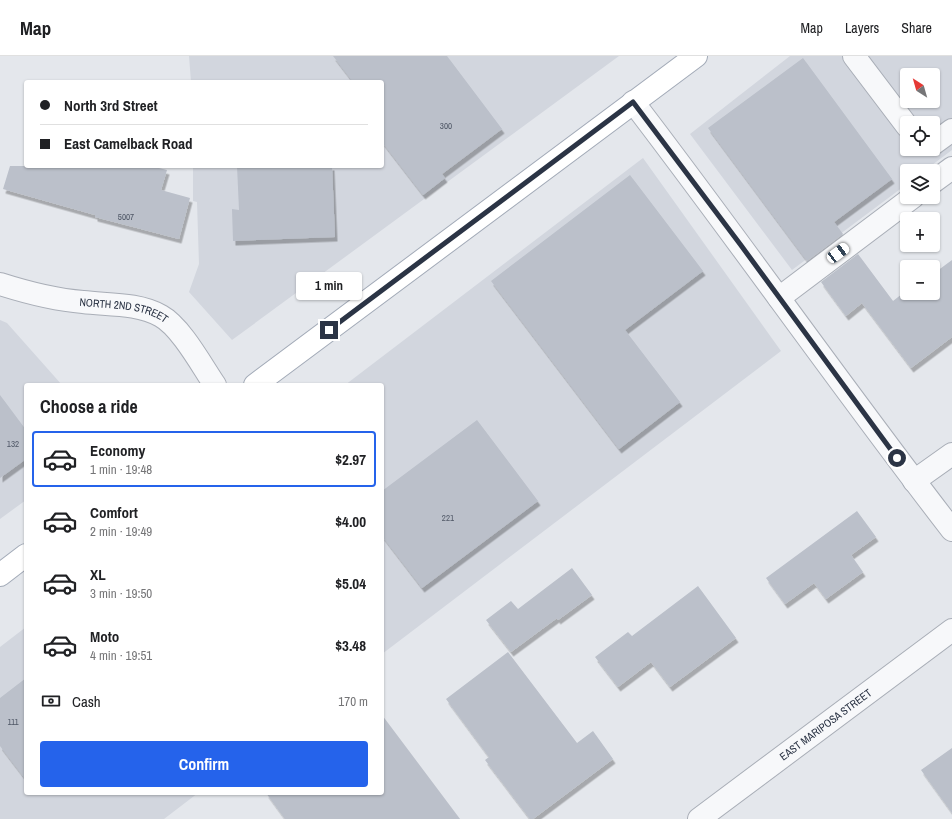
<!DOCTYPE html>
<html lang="en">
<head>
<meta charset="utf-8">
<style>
  :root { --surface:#fff; --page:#f6f6f6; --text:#202124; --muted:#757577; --line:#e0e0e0; --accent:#2563eb }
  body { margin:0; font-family:"Archivo Narrow",sans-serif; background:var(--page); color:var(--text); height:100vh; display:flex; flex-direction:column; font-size:15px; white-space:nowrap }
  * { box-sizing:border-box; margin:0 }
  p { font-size:13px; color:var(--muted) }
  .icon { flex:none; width:22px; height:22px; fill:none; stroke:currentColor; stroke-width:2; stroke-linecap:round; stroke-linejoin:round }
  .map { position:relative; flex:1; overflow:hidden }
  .sheet { position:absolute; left:24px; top:327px; width:360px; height:412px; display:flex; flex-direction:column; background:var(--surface); border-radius:4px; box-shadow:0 1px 3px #0004 }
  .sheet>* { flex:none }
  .guide { position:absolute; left:24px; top:24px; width:360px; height:88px; border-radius:4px; box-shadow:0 1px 3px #0004; display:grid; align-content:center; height:88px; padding:0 16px; background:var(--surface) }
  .needle { width:26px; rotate:323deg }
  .tools { position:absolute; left:900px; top:12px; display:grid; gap:8px }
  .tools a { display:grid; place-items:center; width:40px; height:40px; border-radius:4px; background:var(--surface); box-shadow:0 1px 3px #0004; font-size:20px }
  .end { position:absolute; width:18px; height:18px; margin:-9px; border:5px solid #2b3445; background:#fff; box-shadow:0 0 0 2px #fff }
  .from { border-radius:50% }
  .bubble { position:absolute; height:28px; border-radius:4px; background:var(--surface); box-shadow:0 1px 3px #0004; font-size:13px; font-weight:700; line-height:28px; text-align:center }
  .car { position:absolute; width:12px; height:24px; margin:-12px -6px; border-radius:5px; box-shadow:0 0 3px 1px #0007; background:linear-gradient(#fff 24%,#345 0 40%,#fff 0 76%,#345 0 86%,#fff 0) }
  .guide b { display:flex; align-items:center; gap:14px; height:38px; font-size:15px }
  .guide b+b { border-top:1px solid var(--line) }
  .guide i { width:10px; height:10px; background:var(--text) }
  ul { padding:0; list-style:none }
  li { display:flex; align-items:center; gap:12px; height:56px; margin:0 8px 6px; padding:0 8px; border:2px solid transparent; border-radius:4px }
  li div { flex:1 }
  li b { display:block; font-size:15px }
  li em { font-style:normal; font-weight:700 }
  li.current { border-color:var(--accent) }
  li>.icon { width:36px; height:36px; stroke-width:1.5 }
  h2 { padding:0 16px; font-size:18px; line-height:48px }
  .pay { display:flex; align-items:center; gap:10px; height:44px; padding:0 16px; font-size:15px }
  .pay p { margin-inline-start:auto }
  .action { display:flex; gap:8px; margin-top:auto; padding:8px 16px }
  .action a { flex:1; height:46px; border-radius:4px; background:var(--accent); color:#fff; font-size:16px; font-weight:700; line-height:46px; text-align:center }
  header { display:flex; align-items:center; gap:24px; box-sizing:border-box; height:56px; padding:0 20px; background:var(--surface); border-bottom:1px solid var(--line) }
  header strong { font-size:19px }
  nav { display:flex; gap:22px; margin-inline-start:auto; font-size:14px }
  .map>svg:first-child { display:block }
  .built { fill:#d2d6de; fill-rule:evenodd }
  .building { fill:#bbc0ca; filter:url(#shadow) }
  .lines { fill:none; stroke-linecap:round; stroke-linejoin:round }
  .minor-casing { stroke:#a9aeb7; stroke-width:24 }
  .major-casing { stroke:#a3abb8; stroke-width:24 }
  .minor { stroke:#f7f8fa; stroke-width:22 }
  .major { stroke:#fff; stroke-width:22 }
  .route { stroke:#2b3445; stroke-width:5 }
  .labels { text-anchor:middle; stroke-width:3; stroke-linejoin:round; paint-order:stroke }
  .number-label { font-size:9px; fill:#4f5766 }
  .street-label { font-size:11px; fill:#2b3445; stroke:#f4f6f9 }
</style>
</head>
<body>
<header>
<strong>Map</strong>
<nav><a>Map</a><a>Layers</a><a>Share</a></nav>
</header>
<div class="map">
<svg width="952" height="763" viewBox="0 0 952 763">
  <defs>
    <filter id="shadow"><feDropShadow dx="2.5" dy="4.5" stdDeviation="0" flood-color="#0004"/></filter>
  </defs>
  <rect width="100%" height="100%" fill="#e4e7ec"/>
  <path class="built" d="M 189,0 L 619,0 L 232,284 L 189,236 L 199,208 L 197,146 L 193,145 L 193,110 L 382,110 L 382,26 L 191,26 Z
    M 790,0 L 952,0 L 952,94 L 924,115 L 907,115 L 907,128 L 792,214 L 690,78 ZM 907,19 L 933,19 L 933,45 L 907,45 ZM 907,67 L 933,67 L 933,93 L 907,93 Z
    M 643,102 L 781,295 L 382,598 L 382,329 L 345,329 Z
    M 0,264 L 7,267 L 62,329 L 26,329 L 26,444 L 0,463 Z
    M 26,571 L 26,737 L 198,737 L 164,763 L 0,763 L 0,591 Z"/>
  <path class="building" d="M 333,0 L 447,0 L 502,73 L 442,118 L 445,122 L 423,139 L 382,86 L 382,26 L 353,26 Z
    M 803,2 L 892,123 L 834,166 L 843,178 L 807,205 L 708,72 Z
    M 10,110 L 151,110 L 167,114 L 161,134 L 190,142 L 179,183 L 95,161 L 95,159 L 3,133 Z
    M 237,110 L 332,110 L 335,181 L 233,185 L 232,153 L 239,154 Z
    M 630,119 L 703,215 L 625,274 L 680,346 L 619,393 L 491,225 Z
    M 858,198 L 893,245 L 907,234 L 907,238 L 933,237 L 933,218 L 952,204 L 952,281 L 911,312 L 862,247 L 846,260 L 821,226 Z
    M 0,339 L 26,374 L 26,403 L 0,422 Z
    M 477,364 L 538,445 L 422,532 L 382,480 L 382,435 Z
    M 857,455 L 876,481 L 851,499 L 863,516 L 826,543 L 814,527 L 785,548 L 766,522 Z
    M 572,512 L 592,539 L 558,564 L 557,562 L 511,596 L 486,564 L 511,545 L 518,553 Z
    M 698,530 L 736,582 L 670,631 L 651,606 L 618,631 L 595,601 L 628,576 L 632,580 Z
    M 508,596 L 577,687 L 593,675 L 613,703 L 533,763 L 530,763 L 485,704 L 489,701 L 446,643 Z
    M 26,622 L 26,724 L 0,690 L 0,642 Z
    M 382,659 L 460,763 L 285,763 L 266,737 L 382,737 Z
    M 952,692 L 952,757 L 921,714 Z"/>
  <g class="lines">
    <g class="minor-casing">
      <g id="minor">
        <path d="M 854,0 L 907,70"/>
        <path d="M 633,46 C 741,187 843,333 952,474"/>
        <path d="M 933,88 L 952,74"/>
        <path d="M 933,126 L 952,112"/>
        <path id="s1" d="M 0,228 C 25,236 57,244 83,246 C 108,249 138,247 161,260 C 181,271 202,310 215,329"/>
        <path d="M 779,242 L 913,141"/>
        <path d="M 914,425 L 952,398"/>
        <path id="s2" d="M 699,763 L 952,574"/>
      </g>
    </g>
    <g class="major-casing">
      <path id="major" d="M 255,329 L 696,0
        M 0,519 L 26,499"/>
    </g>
    <use href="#minor" class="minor"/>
    <use href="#major" class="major"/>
  </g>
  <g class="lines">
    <path class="route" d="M 329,274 L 633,46 L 740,188 L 897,402"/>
  </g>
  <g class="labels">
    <g class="number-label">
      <text x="446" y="73">300</text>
      <text x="126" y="164">5007</text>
      <text x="13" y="391">132</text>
      <text x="448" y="465">221</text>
      <text x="13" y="669">111</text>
    </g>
    <g class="street-label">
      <text dy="4" stroke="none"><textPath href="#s1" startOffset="127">NORTH 2ND STREET</textPath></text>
      <text dy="4" stroke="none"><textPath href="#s2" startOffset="158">EAST MARIPOSA STREET</textPath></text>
    </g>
  </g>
</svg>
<div class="tools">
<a><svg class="needle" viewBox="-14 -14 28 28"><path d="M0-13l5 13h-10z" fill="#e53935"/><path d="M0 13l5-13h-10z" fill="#757577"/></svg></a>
<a><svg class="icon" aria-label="locate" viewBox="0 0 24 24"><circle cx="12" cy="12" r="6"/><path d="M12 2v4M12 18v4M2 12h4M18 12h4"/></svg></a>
<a><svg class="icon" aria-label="layers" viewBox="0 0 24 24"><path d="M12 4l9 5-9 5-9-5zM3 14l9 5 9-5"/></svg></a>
<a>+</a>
<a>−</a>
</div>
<i class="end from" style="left:897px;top:402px"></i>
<i class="end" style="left:329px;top:274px"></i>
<div class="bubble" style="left:296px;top:216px;width:66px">1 min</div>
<i class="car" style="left:838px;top:197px;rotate:53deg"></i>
<div class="guide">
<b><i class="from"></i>North 3rd Street</b>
<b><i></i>East Camelback Road</b>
</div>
<section class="sheet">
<h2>Choose a ride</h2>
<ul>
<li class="current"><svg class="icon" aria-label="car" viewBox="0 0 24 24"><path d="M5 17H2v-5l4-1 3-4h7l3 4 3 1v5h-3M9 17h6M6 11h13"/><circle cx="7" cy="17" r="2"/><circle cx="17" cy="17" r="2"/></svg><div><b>Economy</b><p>1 min · 19:48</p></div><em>$2.97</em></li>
<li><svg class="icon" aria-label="car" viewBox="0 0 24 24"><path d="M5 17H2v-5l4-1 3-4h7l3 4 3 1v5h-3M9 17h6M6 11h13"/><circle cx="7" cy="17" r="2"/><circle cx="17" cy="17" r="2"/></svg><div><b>Comfort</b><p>2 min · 19:49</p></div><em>$4.00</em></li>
<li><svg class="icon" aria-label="car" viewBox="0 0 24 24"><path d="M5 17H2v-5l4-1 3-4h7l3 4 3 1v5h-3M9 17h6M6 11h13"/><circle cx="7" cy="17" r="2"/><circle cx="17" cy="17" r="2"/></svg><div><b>XL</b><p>3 min · 19:50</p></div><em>$5.04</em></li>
<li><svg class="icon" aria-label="car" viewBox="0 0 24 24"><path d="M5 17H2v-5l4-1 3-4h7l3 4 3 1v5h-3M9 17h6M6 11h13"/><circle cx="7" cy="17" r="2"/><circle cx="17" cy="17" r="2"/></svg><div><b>Moto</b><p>4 min · 19:51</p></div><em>$3.48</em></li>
</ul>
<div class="pay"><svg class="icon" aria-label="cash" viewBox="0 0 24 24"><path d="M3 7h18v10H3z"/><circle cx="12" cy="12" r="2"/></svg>Cash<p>170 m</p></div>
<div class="action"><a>Confirm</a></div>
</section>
</div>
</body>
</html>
